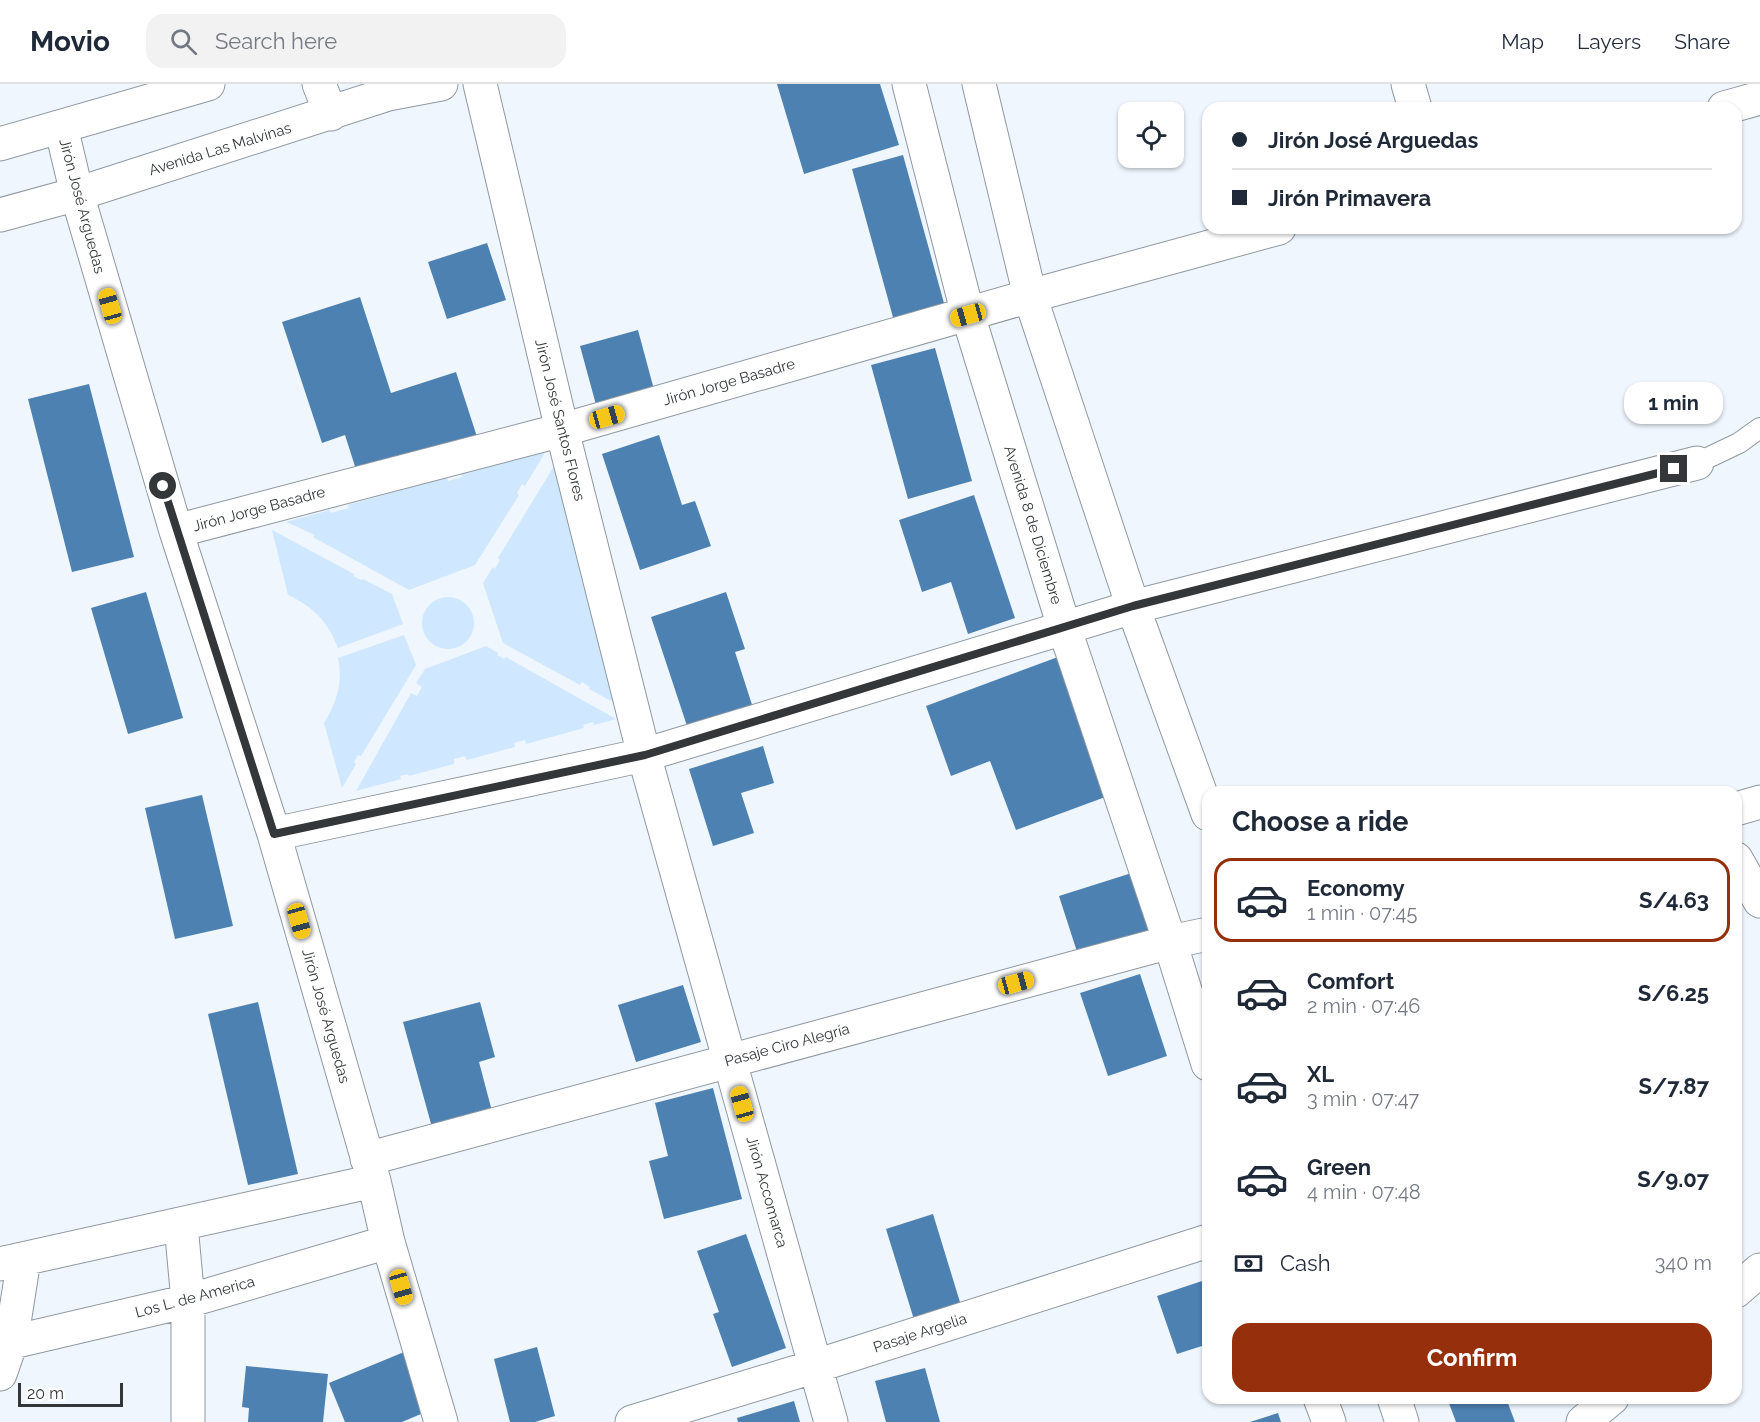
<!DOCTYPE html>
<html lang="en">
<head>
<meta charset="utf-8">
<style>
  :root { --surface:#fff; --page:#f2f2f3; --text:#1f2937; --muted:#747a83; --line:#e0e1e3; --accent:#962f0c }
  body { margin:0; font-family:Raleway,sans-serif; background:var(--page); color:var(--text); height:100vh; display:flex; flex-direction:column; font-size:22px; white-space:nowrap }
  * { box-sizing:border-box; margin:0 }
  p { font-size:20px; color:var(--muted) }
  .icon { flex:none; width:33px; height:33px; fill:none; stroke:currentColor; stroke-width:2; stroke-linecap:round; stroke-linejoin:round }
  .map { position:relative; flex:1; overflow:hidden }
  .sheet { position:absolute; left:1202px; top:702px; width:540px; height:618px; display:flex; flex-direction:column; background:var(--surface); border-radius:18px; box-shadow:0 2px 4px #0004 }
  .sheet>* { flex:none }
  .banner { position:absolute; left:1202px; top:18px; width:540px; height:132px; border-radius:18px; box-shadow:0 2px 4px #0004; display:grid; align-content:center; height:132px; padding:0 30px; background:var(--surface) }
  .fabs { position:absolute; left:1118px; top:18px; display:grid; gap:12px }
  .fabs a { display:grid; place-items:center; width:66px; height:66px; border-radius:12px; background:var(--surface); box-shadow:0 2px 4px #0004; font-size:30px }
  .scale { position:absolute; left:18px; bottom:15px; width:105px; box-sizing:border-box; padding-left:6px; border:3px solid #33373a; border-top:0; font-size:16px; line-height:21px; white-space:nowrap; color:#33373a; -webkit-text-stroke:4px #fff; paint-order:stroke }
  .end { position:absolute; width:27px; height:27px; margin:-14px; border:8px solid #33373a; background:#fff; box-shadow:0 0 0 3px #fff }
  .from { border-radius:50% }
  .bubble { position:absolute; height:42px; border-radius:18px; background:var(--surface); box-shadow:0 2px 4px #0004; font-size:20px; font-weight:700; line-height:42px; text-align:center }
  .car { position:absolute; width:18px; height:36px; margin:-18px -9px; border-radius:8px; box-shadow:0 0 4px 2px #0007; background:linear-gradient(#f5c518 24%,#345 0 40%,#f5c518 0 76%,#345 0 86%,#f5c518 0) }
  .banner b { display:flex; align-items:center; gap:21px; height:57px; font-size:22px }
  .banner b+b { border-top:2px solid var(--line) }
  .banner i { width:15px; height:15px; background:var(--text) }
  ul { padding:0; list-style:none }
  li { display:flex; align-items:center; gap:18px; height:84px; margin:0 12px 9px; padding:0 18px; border:3px solid transparent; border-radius:18px }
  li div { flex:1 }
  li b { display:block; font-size:22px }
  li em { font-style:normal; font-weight:700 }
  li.selected { border-color:var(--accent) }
  li>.icon { width:54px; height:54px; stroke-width:1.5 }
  h2 { padding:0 30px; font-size:27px; line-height:72px }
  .pay { display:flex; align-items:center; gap:15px; height:66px; padding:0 30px; font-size:22px }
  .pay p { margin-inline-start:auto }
  .cta { display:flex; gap:12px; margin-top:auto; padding:12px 30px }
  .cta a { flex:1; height:69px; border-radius:18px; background:var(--accent); color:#fff; font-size:24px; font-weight:700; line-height:69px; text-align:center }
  header { display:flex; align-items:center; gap:36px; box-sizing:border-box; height:84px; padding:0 30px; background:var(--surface); border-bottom:2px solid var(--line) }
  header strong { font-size:28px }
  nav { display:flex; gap:33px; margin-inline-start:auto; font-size:21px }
  .search { width:420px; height:54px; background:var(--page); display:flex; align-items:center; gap:15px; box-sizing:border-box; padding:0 21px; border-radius:18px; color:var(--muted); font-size:22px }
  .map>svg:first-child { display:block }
  .green { fill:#cfe7ff }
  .building { fill:#4d81b1 }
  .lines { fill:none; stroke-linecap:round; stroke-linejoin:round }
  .service-casing { stroke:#8f98a0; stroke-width:22 }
  .minor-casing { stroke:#8f98a0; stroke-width:35 }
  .tertiary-casing { stroke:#8f98a0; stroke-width:35 }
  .service { stroke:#fff; stroke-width:20 }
  .minor { stroke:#fff; stroke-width:33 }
  .tertiary { stroke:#fff; stroke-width:33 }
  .route { stroke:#33373a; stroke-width:8 }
  .labels { text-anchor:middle; stroke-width:6; stroke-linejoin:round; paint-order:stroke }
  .street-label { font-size:15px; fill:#33373a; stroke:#fff }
</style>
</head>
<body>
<header>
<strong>Movio</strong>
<div class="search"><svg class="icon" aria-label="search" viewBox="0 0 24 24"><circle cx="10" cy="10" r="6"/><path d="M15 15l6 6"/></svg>Search here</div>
<nav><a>Map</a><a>Layers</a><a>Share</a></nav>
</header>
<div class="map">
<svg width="1760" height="1338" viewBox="0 0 1760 1338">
  <rect width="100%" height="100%" fill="#eff6fd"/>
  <path class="green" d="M 547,365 L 525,402 L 522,400 L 517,409 L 519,411 L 475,481 L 409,506 L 313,453 L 315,451 L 286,438 L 330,426 L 331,429 L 349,424 L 348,421 L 447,393 L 448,397 L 462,393 L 461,390 Z
    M 559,374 L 630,627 L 589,605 L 590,603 L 582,598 L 580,601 L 503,559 L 483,499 L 493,483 L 495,485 L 500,476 L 498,474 Z
    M 272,446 L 354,490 L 353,492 L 361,496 L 363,495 L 392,510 L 403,540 L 338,564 C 328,538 314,523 288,511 Z
    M422 539a26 26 0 1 1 52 0a26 26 0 1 1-52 0Z
    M 404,551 L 416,581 L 361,672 L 358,671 L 354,678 L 356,680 L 342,704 L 324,639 C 337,618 343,599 338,574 Z
    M 486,562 L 498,569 L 497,571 L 504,575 L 506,573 L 616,635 L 594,641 L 593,638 L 583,641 L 584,644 L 526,660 L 525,656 L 514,659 L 515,663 L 467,676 L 465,672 L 454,675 L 454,680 L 409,692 L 408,690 L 400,692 L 401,695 L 356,707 L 411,609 L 417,612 L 422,603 L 416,599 L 425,585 Z"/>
  <path class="building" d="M 777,0 L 880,0 L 899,61 L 804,90 Z
    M 903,71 L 947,230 L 896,244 L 852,85 Z
    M 487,159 L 506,216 L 447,235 L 428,178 Z
    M 360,213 L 391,309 L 456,288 L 479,359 L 360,398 L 345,351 L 322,359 L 282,238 Z
    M 638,246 L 656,313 L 598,328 L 580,262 Z
    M 935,264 L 972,397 L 908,415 L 871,281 Z
    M 89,300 L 134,473 L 72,488 L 28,315 Z
    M 659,351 L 682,421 L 695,417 L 711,462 L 640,486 L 602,370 Z
    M 974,411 L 1015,534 L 968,550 L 951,498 L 922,508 L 899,436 Z
    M 146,508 L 183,634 L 128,650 L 91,524 Z
    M 726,508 L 745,565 L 735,568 L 755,630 L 690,651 L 651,533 Z
    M 1058,573 L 1108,712 L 1016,746 L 990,677 L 951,692 L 926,622 Z
    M 763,662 L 774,699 L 741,709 L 754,749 L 713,762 L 689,685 Z
    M 202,711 L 233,842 L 175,855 L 145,724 Z
    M 1138,787 L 1159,852 L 1080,877 L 1059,812 Z
    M 1140,890 L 1167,972 L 1108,992 L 1080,909 Z
    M 683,901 L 701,958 L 636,978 L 618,921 Z
    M 258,918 L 298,1090 L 248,1101 L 208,930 Z
    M 480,918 L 495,973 L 479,978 L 493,1031 L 433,1047 L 403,938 Z
    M 713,1004 L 742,1115 L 664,1135 L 649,1077 L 668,1072 L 655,1019 Z
    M 933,1130 L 963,1228 L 916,1242 L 886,1145 Z
    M 746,1150 L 786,1264 L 732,1283 L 713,1230 L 719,1228 L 697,1167 Z
    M 1208,1195 L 1208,1260 L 1177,1270 L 1157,1212 Z
    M 537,1263 L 555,1332 L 535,1338 L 510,1338 L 494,1275 Z
    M 404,1268 L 428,1327 L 402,1338 L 345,1338 L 329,1299 Z
    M 246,1282 L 328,1290 L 323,1338 L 248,1338 L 249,1324 L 242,1323 Z
    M 925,1284 L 940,1338 L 886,1338 L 875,1297 Z
    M 1447,1314 L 1506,1314 L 1515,1338 L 1456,1338 Z
    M 794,1317 L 800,1338 L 738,1338 L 737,1334 Z
    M 1278,1329 L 1281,1338 L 1250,1338 Z"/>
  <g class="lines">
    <g class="service-casing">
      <path id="service" d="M 1697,379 L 1739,359 L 1760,344"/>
    </g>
    <g class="minor-casing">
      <path id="minor" d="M 480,0 L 562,346 L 644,671 L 831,1338
        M 909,0 L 968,231 L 1064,543 L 1170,858 L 1208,980
        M 979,0 L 1030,212 L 1133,523 L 1208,730
        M 1408,0 L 1415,24
        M 1724,24 L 1760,14
        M 61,43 L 77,110 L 176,447 L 274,750 L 374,1097 L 388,1158 L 441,1338
        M 176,447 L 562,346 L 1030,212 L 1279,144
        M 1736,725 L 1760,718
        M 274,750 L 644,671 L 1133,523 L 1697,379
        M 1736,775 L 1760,817
        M 367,1075 L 1170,858 L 1208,850
        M 181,1141 L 188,1217 L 188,1338
        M 0,1180 L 374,1097
        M 1736,1207 L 1760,1186
        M 0,1261 L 188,1217 L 388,1158
        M 0,1290 L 11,1258 L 24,1175
        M 1320,1314 L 1329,1338
        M 1394,1314 L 1402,1338
        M 632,1338 L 816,1282 L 1208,1157
        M 1583,1338 L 1612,1314"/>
    </g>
    <g class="tertiary-casing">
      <path id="tertiary" d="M 319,0 L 331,30
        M 0,60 L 208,0
        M 0,131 L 77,110 L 388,10 L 441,0"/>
    </g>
    <use href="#service" class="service"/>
    <use href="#minor" class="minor"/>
    <use href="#tertiary" class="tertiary"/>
  </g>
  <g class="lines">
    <path class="route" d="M 163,402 L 274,750 L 645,671 L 1133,522 L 1674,385"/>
  </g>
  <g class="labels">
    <g class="street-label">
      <text transform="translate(220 65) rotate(-17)" y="5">Avenida Las Malvinas</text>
      <text transform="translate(82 122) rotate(75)" y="5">Jirón José Arguedas</text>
      <text transform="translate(729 298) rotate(-16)" y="5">Jirón Jorge Basadre</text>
      <text transform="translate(560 336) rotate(76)" y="5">Jirón José Santos Flores</text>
      <text transform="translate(259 425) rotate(-15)" y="5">Jirón Jorge Basadre</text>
      <text transform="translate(1033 441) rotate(73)" y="5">Avenida 8 de Diciembre</text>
      <text transform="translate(326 932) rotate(74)" y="5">Jirón José Arguedas</text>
      <text transform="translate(787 961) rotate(-15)" y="5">Pasaje Ciro Alegría</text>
      <text transform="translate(767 1108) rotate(74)" y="5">Jirón Accomarca</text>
      <text transform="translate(195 1213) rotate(-15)" y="5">Los L. de America</text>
      <text transform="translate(920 1249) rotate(-18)" y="5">Pasaje Argelia</text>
    </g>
  </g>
</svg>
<div class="fabs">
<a><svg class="icon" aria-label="locate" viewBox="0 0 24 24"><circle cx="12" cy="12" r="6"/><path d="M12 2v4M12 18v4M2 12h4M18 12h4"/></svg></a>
</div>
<div class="scale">20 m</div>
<i class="end from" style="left:163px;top:402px"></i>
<i class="end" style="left:1674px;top:385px"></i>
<div class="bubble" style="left:1624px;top:298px;width:99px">1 min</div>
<i class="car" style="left:110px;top:222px;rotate:344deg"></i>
<i class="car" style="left:968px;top:231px;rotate:254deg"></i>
<i class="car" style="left:607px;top:333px;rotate:74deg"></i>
<i class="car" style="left:299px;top:837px;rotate:164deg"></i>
<i class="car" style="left:1016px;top:899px;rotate:75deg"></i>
<i class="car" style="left:742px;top:1020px;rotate:344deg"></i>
<i class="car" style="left:401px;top:1203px;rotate:164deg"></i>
<div class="banner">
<b><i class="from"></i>Jirón José Arguedas</b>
<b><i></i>Jirón Primavera</b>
</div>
<section class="sheet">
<h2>Choose a ride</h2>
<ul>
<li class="selected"><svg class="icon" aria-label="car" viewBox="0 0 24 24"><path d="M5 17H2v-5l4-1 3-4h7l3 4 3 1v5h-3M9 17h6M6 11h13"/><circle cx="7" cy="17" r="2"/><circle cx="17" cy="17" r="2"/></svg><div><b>Economy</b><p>1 min · 07:45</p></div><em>S/4.63</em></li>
<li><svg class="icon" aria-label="car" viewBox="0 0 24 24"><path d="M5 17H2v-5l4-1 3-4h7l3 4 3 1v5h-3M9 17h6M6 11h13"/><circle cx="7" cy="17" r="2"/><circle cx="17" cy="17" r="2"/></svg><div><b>Comfort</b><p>2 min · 07:46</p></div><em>S/6.25</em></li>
<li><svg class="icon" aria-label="car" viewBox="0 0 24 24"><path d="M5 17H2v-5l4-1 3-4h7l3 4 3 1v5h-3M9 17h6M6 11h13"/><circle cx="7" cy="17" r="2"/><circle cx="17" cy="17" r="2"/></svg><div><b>XL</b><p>3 min · 07:47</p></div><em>S/7.87</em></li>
<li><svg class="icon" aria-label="car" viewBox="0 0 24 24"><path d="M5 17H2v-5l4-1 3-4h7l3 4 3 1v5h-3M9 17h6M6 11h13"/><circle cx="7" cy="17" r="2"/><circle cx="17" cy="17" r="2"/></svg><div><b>Green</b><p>4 min · 07:48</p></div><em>S/9.07</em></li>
</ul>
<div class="pay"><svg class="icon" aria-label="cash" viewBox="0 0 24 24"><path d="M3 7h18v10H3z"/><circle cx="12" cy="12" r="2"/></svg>Cash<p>340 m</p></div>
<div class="cta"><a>Confirm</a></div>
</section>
</div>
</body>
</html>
